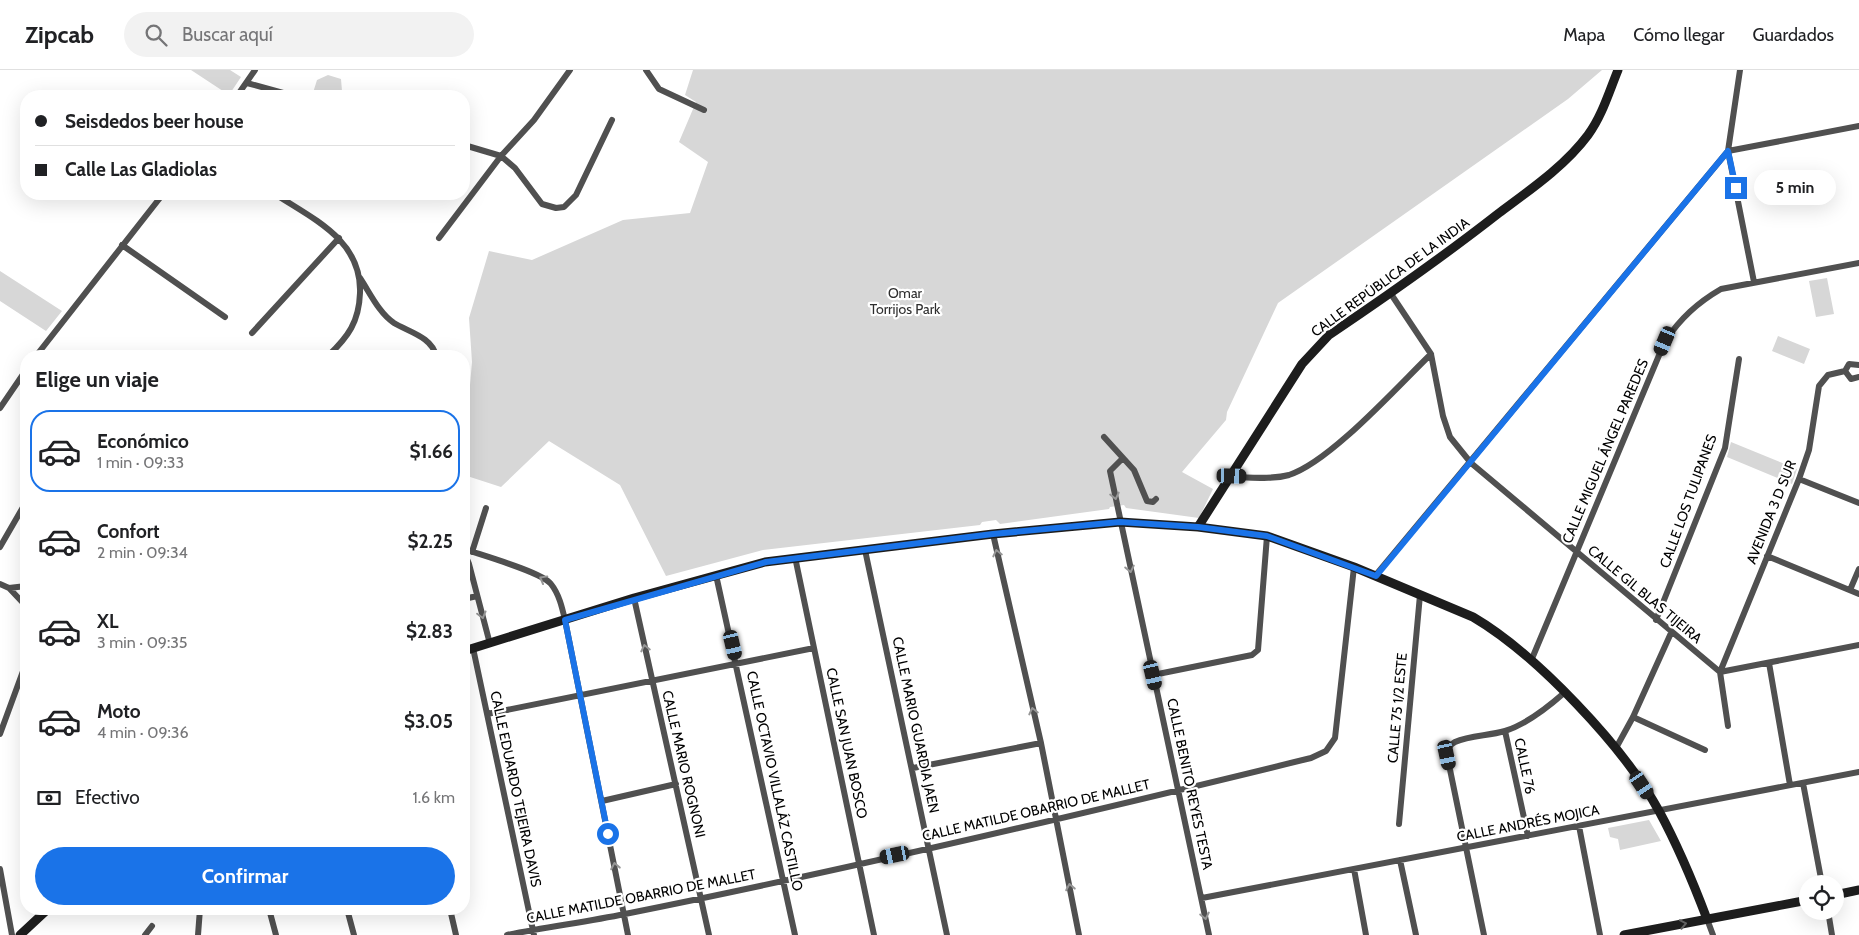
<!DOCTYPE html>
<html lang="es">
<head>
<meta charset="utf-8">
<style>
  :root { --surface:#fff; --page:#f2f2f2; --text:#202124; --muted:#757577; --line:#e0e0e0; --accent:#1a73e8 }
  body { margin:0; font-family:Cabin,sans-serif; background:var(--page); color:var(--text); height:100vh; display:flex; flex-direction:column; font-size:19px; white-space:nowrap }
  * { box-sizing:border-box; margin:0 }
  p { font-size:16px; color:var(--muted) }
  .icon { flex:none; width:28px; height:28px; fill:none; stroke:currentColor; stroke-width:2; stroke-linecap:round; stroke-linejoin:round }
  .map { position:relative; flex:1; overflow:hidden }
  .drawer { position:absolute; left:20px; top:280px; width:450px; height:565px; display:flex; flex-direction:column; background:var(--surface); border-radius:20px; box-shadow:0 5px 20px #0002 }
  .drawer>* { flex:none }
  .top-card { position:absolute; left:20px; top:20px; width:450px; height:110px; border-radius:20px; box-shadow:0 5px 20px #0002; display:grid; align-content:center; height:110px; padding:0 15px; background:var(--surface) }
  .buttons { position:absolute; left:1799px; top:805px; display:grid; gap:10px }
  .buttons a { display:grid; place-items:center; width:45px; height:45px; border-radius:50%; background:var(--surface); box-shadow:0 5px 20px #0002; font-size:25px }
  .end { position:absolute; width:22px; height:22px; margin:-11px; border:6px solid #1a73e8; background:#fff; box-shadow:0 0 0 2px #fff }
  .from { border-radius:50% }
  .bubble { position:absolute; height:35px; border-radius:18px; background:var(--surface); box-shadow:0 5px 20px #0002; font-size:16px; font-weight:800; line-height:35px; text-align:center }
  .car { position:absolute; width:15px; height:30px; margin:-15px -8px; border-radius:6px; box-shadow:0 0 4px 1px #0007; background:linear-gradient(#222 24%,#8ab4d8 0 40%,#222 0 76%,#8ab4d8 0 86%,#222 0) }
  .top-card b { display:flex; align-items:center; gap:18px; height:48px; font-size:19px }
  .top-card b+b { border-top:1px solid var(--line) }
  .top-card i { width:12px; height:12px; background:var(--text) }
  ul { padding:0; list-style:none }
  li { display:flex; align-items:center; gap:15px; height:82px; margin:0 10px 8px; padding:0 5px; border:2px solid transparent; border-radius:20px }
  li div { flex:1 }
  li b { display:block; font-size:19px }
  li em { font-style:normal; font-weight:800 }
  li.on { border-color:var(--accent) }
  li>.icon { width:45px; height:45px; stroke-width:1.5 }
  h2 { padding:0 15px; font-size:22px; line-height:60px }
  .pay { display:flex; align-items:center; gap:12px; height:55px; padding:0 15px; font-size:19px }
  .pay p { margin-inline-start:auto }
  .button { display:flex; gap:10px; margin-top:auto; padding:10px 15px }
  .button a { flex:1; height:58px; border-radius:30px; background:var(--accent); color:#fff; font-size:20px; font-weight:800; line-height:58px; text-align:center }
  header { display:flex; align-items:center; gap:30px; box-sizing:border-box; height:70px; padding:0 25px; background:var(--surface); border-bottom:1px solid var(--line) }
  header strong { font-size:24px }
  nav { display:flex; gap:28px; margin-inline-start:auto; font-size:18px }
  .search { width:350px; height:45px; background:var(--page); display:flex; align-items:center; gap:12px; box-sizing:border-box; padding:0 18px; border-radius:28px; color:var(--muted); font-size:19px }
  .map>svg:first-child { display:block }
  .green { fill:#d7d7d7 }
  .lines { fill:none; stroke-linecap:round; stroke-linejoin:round }
  .street { stroke:#505050; stroke-width:6 }
  .secondary { stroke:#1d1d1d; stroke-width:9 }
  .oneway { stroke:#969696 }
  .oneway2 { stroke:#616161 }
  .route { stroke:#1a73e8; stroke-width:6 }
  .labels { text-anchor:middle; stroke-width:4.5; stroke-linejoin:round; paint-order:stroke }
  .street-label { font-size:14px; fill:#000; stroke:#fff }
  .park-label { font-size:14px; fill:#2e2e2e; stroke:#fff }
</style>
</head>
<body>
<header>
<strong>Zipcab</strong>
<div class="search"><svg class="icon" aria-label="search" viewBox="0 0 24 24"><circle cx="10" cy="10" r="6"/><path d="M15 15l6 6"/></svg>Buscar aquí</div>
<nav><a>Mapa</a><a>Cómo llegar</a><a>Guardados</a></nav>
</header>
<div class="map">
<svg width="1859" height="865" viewBox="0 0 1859 865">
  <rect width="100%" height="100%" fill="#fff"/>
  <path class="green" d="M 191,0 L 230,0 L 241,7 L 229,25 Z
    M 693,0 L 1602,0 L 1568,29 L 1278,233 L 1227,342 L 1226,350 L 1182,402 L 1213,419 L 1199,448 L 1126,438 L 1124,435 L 1110,437 L 1109,439 L 1000,454 L 996,450 L 982,452 L 980,455 L 763,480 L 666,506 L 620,415 L 549,371 L 501,417 L 464,405 L 464,331 L 470,315 L 472,292 L 469,248 L 489,181 L 532,190 L 623,150 L 690,143 L 708,92 L 679,72 L 696,32 L 685,25 Z
    M 328,5 L 341,9 L 342,21 L 348,23 L 347,26 L 312,26 L 317,10 Z
    M 0,201 L 62,241 L 46,261 L 0,231 Z
    M 1827,208 L 1834,244 L 1816,247 L 1809,211 Z
    M 1778,266 L 1810,279 L 1804,294 L 1772,281 Z
    M 1731,372 L 1797,399 L 1792,414 L 1727,387 Z
    M 1649,750 L 1661,771 L 1620,780 L 1618,769 L 1610,767 L 1608,758 Z"/>
  <g class="lines">
    <path class="street" d="M 646,0 L 659,19 L 704,40
      M 247,13 L 294,26
      M 237,26 L 255,0
      M 464,75 L 501,86 L 515,98 L 542,134 L 556,138 L 564,137 L 576,125 L 612,50
      M 1728,81 L 1754,212
      M 1728,81 L 1859,56
      M 275,124 C 313,149 362,170 360,223 C 359,252 348,267 328,286
      M 439,168 L 501,86 L 534,50 L 570,0
      M 122,175 L 225,247
      M 360,208 C 370,223 379,243 394,253 C 409,262 432,267 436,286
      M 1391,224 L 1431,284 L 1443,346 L 1450,367 L 1471,393 L 1720,602
      M 252,263 L 339,168
      M 36,286 L 163,124
      M 1859,295 L 1849,294 L 1845,301 L 1851,309 L 1859,307
      M 0,338 L 26,300
      M 1104,367 L 1134,400 L 1147,431 L 1153,432 L 1156,429
      M 1123,388 L 1110,401 L 1209,865
      M 1232,407 C 1250,407 1271,410 1289,405 C 1330,392 1398,316 1431,284
      M 1799,409 L 1859,433
      M 993,464 L 1041,673 L 1079,865
      M 0,477 L 26,432
      M 464,479 C 481,485 542,502 551,514 C 559,524 562,537 565,550 L 628,865
      M 865,480 L 947,865
      M 464,482 L 469,494 L 490,574
      M 472,482 L 486,438
      M 1767,486 L 1859,524
      M 795,487 L 874,865
      M 716,505 L 795,865
      M 1375,506 L 1728,81 L 1740,0
      M 0,514 L 9,518 L 26,516
      M 9,518 L 26,536
      M 1850,520 L 1859,499
      M 634,528 L 709,865
      M 464,529 L 477,526
      M 23,533 L 26,519
      M 1656,550 L 1725,378 L 1739,289
      M 473,578 L 534,865
      M 1531,591 L 1665,271 C 1681,248 1697,233 1721,219 L 1859,193
      M 1769,593 L 1790,715
      M 1720,602 L 1799,409 L 1809,380 L 1819,316 L 1828,305 L 1845,301
      M 1720,602 L 1859,575
      M 1720,602 L 1728,656
      M 1153,605 L 1252,585 L 1258,580 L 1267,466
      M 487,644 L 814,578
      M 1633,647 L 1705,680
      M 1505,661 L 1528,766
      M 0,664 L 26,593
      M 1616,678 L 1633,647 L 1671,563
      M 913,698 L 1041,673
      M 1803,713 L 1822,814
      M 602,731 L 676,714
      M 1399,754 L 1420,525
      M 1579,756 L 1600,865
      M 1400,790 L 1416,865
      M 0,799 L 12,865
      M 1354,799 L 1366,865
      M 1202,828 L 1859,702
      M 269,839 L 276,865
      M 347,839 L 354,865
      M 450,839 L 456,865
      M 1828,841 L 1832,865
      M 1707,849 L 1713,865
      M 145,865 L 152,856
      M 198,865 L 200,839
      M 507,865 C 546,857 586,852 625,844 C 855,798 1083,744 1311,688 L 1326,681 L 1335,668 L 1354,497
      M 1484,865 L 1447,685 C 1448,679 1449,675 1455,672 C 1470,665 1488,666 1505,661 C 1527,654 1547,638 1564,623"/>
    <path class="secondary" d="M 1198,457 L 1302,294 L 1329,265 C 1387,226 1444,186 1499,143 C 1530,120 1565,96 1588,65 C 1602,46 1609,22 1618,0
      M 464,581 L 634,528 L 765,492 L 993,464 L 1120,452 L 1198,457 L 1267,466 L 1354,497 L 1473,547 C 1536,584 1624,677 1659,741 C 1678,776 1693,812 1707,849
      M 1835,825 L 1859,820
      M 20,865 L 48,839
      M 1624,865 L 1808,830"/>
  </g>
  <defs><path id="oneway-chevron" d="M-2-3.5L2.5 0L-2 3.5" fill="none" stroke-width="1.6" stroke-linecap="round" stroke-linejoin="round" transform="scale(1.25)"/></defs>
  <g class="oneway">
    <use href="#oneway-chevron" transform="translate(1115 426) rotate(77)"/>
    <use href="#oneway-chevron" transform="translate(997 483) rotate(-103)"/>
    <use href="#oneway-chevron" transform="translate(1130 499) rotate(78)"/>
    <use href="#oneway-chevron" transform="translate(543 509) rotate(-151)"/>
    <use href="#oneway-chevron" transform="translate(482 545) rotate(75)"/>
    <use href="#oneway-chevron" transform="translate(645 578) rotate(-103)"/>
    <use href="#oneway-chevron" transform="translate(1033 641) rotate(-103)"/>
    <use href="#oneway-chevron" transform="translate(615 796) rotate(-101)"/>
    <use href="#oneway-chevron" transform="translate(1070 817) rotate(-101)"/>
    <use href="#oneway-chevron" transform="translate(1205 846) rotate(78)"/>
  </g>
  <use class="oneway2" href="#oneway-chevron" transform="translate(1683 854) rotate(-11)"/>
  <g class="lines">
    <path class="route" d="M 608,764 L 565,550 L 766,492 L 993,464 L 1120,452 L 1198,457 L 1267,466 L 1376,506 L 1728,81 L 1736,118"/>
  </g>
  <g class="labels">
    <g class="street-label">
      <text transform="translate(1390 207) rotate(-36)" y="5">CALLE REPÚBLICA DE LA INDIA</text>
      <text transform="translate(1605 381) rotate(-67)" y="5">CALLE MIGUEL ÁNGEL PAREDES</text>
      <text transform="translate(1688 431) rotate(-70)" y="5">CALLE LOS TULIPANES</text>
      <text transform="translate(1771 442) rotate(-68)" y="5">AVENIDA 3 D SUR</text>
      <text transform="translate(1645 524) rotate(40)" y="5">CALLE GIL BLAS TIJEIRA</text>
      <text transform="translate(1397 638) rotate(-85)" y="5">CALLE 75 1/2 ESTE</text>
      <text transform="translate(916 655) rotate(78)" y="5">CALLE MARIO GUARDIA JAEN</text>
      <text transform="translate(847 673) rotate(78)" y="5">CALLE SAN JUAN BOSCO</text>
      <text transform="translate(684 694) rotate(77)" y="5">CALLE MARIO ROGNONI</text>
      <text transform="translate(1525 696) rotate(78)" y="5">CALLE 76</text>
      <text transform="translate(775 711) rotate(78)" y="5">CALLE OCTAVIO VILLALÁZ CASTILLO</text>
      <text transform="translate(1190 714) rotate(78)" y="5">CALLE BENITO REYES TESTA</text>
      <text transform="translate(516 719) rotate(78)" y="5">CALLE EDUARDO TEJEIRA DAVIS</text>
      <text transform="translate(1036 740) rotate(-13)" y="5">CALLE MATILDE OBARRIO DE MALLET</text>
      <text transform="translate(1528 753) rotate(-11)" y="5">CALLE ANDRÉS MOJICA</text>
      <text transform="translate(641 826) rotate(-11)" y="5">CALLE MATILDE OBARRIO DE MALLET</text>
    </g>
    <g class="park-label">
      <text x="905" y="228">Omar<tspan x="905" dy="16">Torrijos Park</tspan></text>
    </g>
  </g>
</svg>
<div class="buttons">
<a><svg class="icon" aria-label="locate" viewBox="0 0 24 24"><circle cx="12" cy="12" r="6"/><path d="M12 2v4M12 18v4M2 12h4M18 12h4"/></svg></a>
</div>
<i class="end from" style="left:608px;top:764px"></i>
<i class="end" style="left:1736px;top:118px"></i>
<div class="bubble" style="left:1754px;top:100px;width:82px">5 min</div>
<i class="car" style="left:1665px;top:271px;rotate:203deg"></i>
<i class="car" style="left:1232px;top:406px;rotate:92deg"></i>
<i class="car" style="left:733px;top:575px;rotate:167deg"></i>
<i class="car" style="left:1153px;top:605px;rotate:167deg"></i>
<i class="car" style="left:1447px;top:685px;rotate:168deg"></i>
<i class="car" style="left:1642px;top:715px;rotate:146deg"></i>
<i class="car" style="left:895px;top:785px;rotate:258deg"></i>
<div class="top-card">
<b><i class="from"></i>Seisdedos beer house</b>
<b><i></i>Calle Las Gladiolas</b>
</div>
<section class="drawer">
<h2>Elige un viaje</h2>
<ul>
<li class="on"><svg class="icon" aria-label="car" viewBox="0 0 24 24"><path d="M5 17H2v-5l4-1 3-4h7l3 4 3 1v5h-3M9 17h6M6 11h13"/><circle cx="7" cy="17" r="2"/><circle cx="17" cy="17" r="2"/></svg><div><b>Económico</b><p>1 min · 09:33</p></div><em>$1.66</em></li>
<li><svg class="icon" aria-label="car" viewBox="0 0 24 24"><path d="M5 17H2v-5l4-1 3-4h7l3 4 3 1v5h-3M9 17h6M6 11h13"/><circle cx="7" cy="17" r="2"/><circle cx="17" cy="17" r="2"/></svg><div><b>Confort</b><p>2 min · 09:34</p></div><em>$2.25</em></li>
<li><svg class="icon" aria-label="car" viewBox="0 0 24 24"><path d="M5 17H2v-5l4-1 3-4h7l3 4 3 1v5h-3M9 17h6M6 11h13"/><circle cx="7" cy="17" r="2"/><circle cx="17" cy="17" r="2"/></svg><div><b>XL</b><p>3 min · 09:35</p></div><em>$2.83</em></li>
<li><svg class="icon" aria-label="car" viewBox="0 0 24 24"><path d="M5 17H2v-5l4-1 3-4h7l3 4 3 1v5h-3M9 17h6M6 11h13"/><circle cx="7" cy="17" r="2"/><circle cx="17" cy="17" r="2"/></svg><div><b>Moto</b><p>4 min · 09:36</p></div><em>$3.05</em></li>
</ul>
<div class="pay"><svg class="icon" aria-label="cash" viewBox="0 0 24 24"><path d="M3 7h18v10H3z"/><circle cx="12" cy="12" r="2"/></svg>Efectivo<p>1.6 km</p></div>
<div class="button"><a>Confirmar</a></div>
</section>
</div>
</body>
</html>
